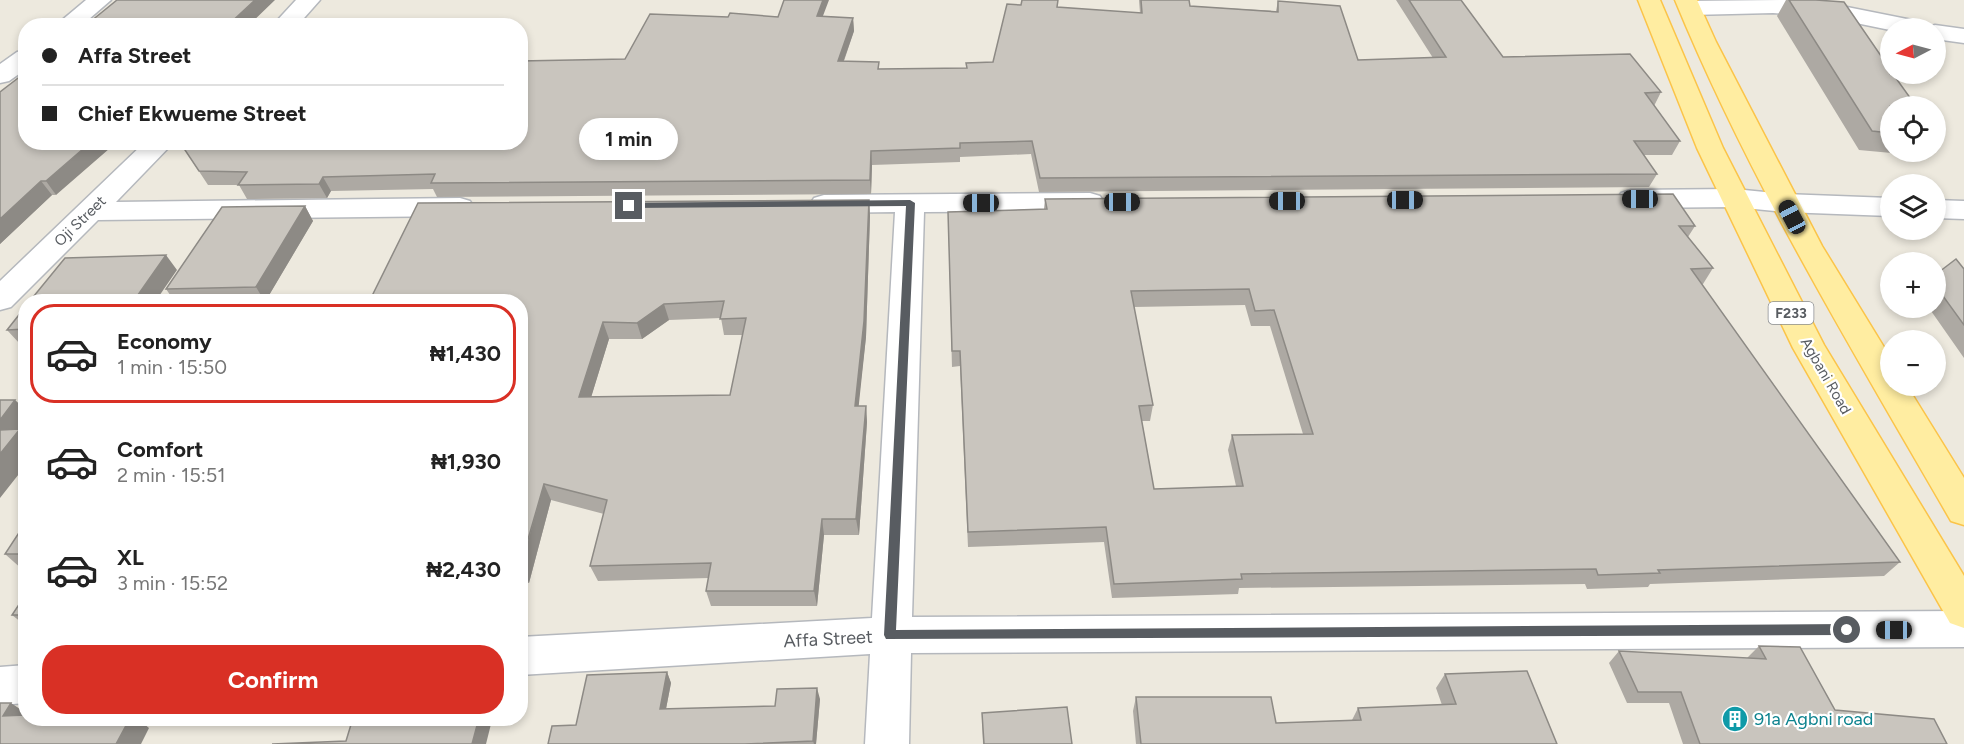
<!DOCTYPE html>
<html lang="en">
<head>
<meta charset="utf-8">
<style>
  :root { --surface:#fff; --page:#f2f2f2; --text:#222; --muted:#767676; --line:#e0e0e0; --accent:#d93025 }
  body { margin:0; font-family:Figtree,sans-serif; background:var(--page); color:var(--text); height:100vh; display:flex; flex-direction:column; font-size:22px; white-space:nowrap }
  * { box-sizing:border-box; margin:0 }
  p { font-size:20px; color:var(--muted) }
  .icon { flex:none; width:33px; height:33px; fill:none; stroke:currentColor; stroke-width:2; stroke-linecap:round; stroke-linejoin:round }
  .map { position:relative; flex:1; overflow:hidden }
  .side { position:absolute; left:18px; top:294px; width:510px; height:432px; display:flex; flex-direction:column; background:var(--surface); border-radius:24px; box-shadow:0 3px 9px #0003 }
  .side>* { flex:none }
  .hud { position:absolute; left:18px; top:18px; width:510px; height:132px; border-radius:24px; box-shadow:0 3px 9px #0003; display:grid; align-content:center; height:132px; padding:0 24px; background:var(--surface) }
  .needle { width:39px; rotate:264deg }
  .fabs { position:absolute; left:1880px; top:18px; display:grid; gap:12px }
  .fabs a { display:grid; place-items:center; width:66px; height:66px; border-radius:50%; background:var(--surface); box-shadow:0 3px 9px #0003; font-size:30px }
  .end { position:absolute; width:27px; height:27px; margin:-14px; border:8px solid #585c61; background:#fff; box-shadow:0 0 0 3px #fff }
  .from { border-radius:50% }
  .bubble { position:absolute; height:42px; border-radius:21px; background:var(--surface); box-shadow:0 3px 9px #0003; font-size:20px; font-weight:700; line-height:42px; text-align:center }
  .car { position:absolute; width:18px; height:36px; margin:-18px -9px; border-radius:8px; box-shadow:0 0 4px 2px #0007; background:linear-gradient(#222 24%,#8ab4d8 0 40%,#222 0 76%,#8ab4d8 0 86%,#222 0) }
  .hud b { display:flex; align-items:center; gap:21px; height:57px; font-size:22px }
  .hud b+b { border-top:2px solid var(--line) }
  .hud i { width:15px; height:15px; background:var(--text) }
  ul { padding:10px 0 0; list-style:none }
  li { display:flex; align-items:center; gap:18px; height:99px; margin:0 12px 9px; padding:0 12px; border:3px solid transparent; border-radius:24px }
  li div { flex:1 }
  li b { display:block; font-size:22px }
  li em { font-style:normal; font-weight:700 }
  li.current { border-color:var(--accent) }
  li>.icon { width:54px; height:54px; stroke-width:1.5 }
  .cta { display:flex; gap:12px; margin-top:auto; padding:12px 24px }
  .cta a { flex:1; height:69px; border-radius:24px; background:var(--accent); color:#fff; font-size:24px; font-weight:700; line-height:69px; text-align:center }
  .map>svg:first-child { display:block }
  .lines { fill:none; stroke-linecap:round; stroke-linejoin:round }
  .minor-casing { stroke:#b5b8bd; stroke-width:3 }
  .primary-casing { stroke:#fbc449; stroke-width:3 }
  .minor { fill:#fff; fill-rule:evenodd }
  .primary { fill:#ffeda1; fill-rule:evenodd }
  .wall { fill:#ada9a3; fill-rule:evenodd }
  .shaded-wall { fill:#8d8a85 }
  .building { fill:#c9c5be; stroke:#8d8a85; stroke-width:1.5; fill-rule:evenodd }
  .route { fill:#585c61 }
  .labels { text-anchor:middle; stroke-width:4.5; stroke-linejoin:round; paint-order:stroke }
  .shield { fill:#fff; stroke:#8a8d90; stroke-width:1.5 }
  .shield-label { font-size:14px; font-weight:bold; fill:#585c61 }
  .street-label { font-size:15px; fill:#585c61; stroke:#fff }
  .near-street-label { font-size:18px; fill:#585c61; stroke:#fff }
  .near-culture-label { font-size:18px; fill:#0d838f; stroke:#fff; text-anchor:start }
</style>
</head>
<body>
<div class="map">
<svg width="1964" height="744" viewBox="0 0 1964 744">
  <rect width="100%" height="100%" fill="#ede9de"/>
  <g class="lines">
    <g class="minor-casing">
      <path id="minor" d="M 86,0 L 111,0 L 81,26 L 55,26 Z
        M 296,0 L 320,0 L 297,26 L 272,26 Z
        M 1787,0 L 1822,2 L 1917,21 L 1925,23 L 1928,27 L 1935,25 L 1964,29 L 1964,43 L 1935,39 L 1935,28 L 1890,30 L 1822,16 L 1773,13 L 1690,15 L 1682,13 L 1679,8 L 1682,3 L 1690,1 Z
        M 26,50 L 26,69 L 9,81 L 0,83 L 0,64 L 17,52 Z
        M 145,142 L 174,142 L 116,202 L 460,198 L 470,201 L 474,207 L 470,213 L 460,216 L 98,220 L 11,307 L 0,310 L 0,281 Z
        M 1734,189 L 1784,194 L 1890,198 L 1890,216 L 1784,212 L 1734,207 L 1631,208 L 1621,205 L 1617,199 L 1621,193 L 1631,190 Z
        M 1090,193 L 1100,196 L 1104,202 L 1100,208 L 1090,211 L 924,212 L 912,617 L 1964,611 L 1964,647 L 911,653 L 909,744 L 865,744 L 870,654 L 520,675 L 520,637 L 872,618 L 895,212 L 824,213 L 814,210 L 810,204 L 814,198 L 824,195 Z
        M 1935,200 L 1964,201 L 1964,219 L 1935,218 Z
        M 26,665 L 26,703 L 0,705 L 0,667 Z"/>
    </g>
    <g class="primary-casing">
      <path id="primary" d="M 1638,0 L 1660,0 L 1723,148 L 1824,345 L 1964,576 L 1964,628 L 1950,623 L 1793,348 L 1697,148 Z
        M 1675,0 L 1697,0 L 1716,42 L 1822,246 L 1890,357 L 1890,386 L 1907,386 L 1964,478 L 1964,525 L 1951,521 C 1853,351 1750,182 1675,0 Z"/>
    </g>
    <use href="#minor" class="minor"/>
    <use href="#primary" class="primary"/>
  </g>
  <path class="wall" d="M 1139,0 L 1189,0 L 1190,6 L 1276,11 L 1278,1 L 1358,60 L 1433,58 L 1396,0 L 1461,0 L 1503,57 L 1661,92 L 1654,106 L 1680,141 L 1672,155 L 1644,155 L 1657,174 L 1649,187 L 1039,192 L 1031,154 L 960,157 L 960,162 L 872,165 L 871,194 L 437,197 L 433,189 L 331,191 L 327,198 L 247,199 L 239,185 L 208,185 L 183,147 L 625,59 L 728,17 L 823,16 L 853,18 L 854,31 L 844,61 L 879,69 L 967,68 L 993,62 L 1057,7 L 1140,13 Z
    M 1786,0 L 1816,0 L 1890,106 L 1890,152 L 1927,152 L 1924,156 L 1859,150 L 1777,16 Z
    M 0,92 L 56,195 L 52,195 L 0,244 Z
    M 1045,199 L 1695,226 L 1688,237 L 1713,268 L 1703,284 L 1701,284 L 1900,562 L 1884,576 L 1650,584 L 1648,587 L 1587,589 L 1585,584 L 1239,588 L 1238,594 L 1112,598 L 1104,542 L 968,547 L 960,366 L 952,367 L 948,212 L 1044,209 ZM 1245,305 L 1251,326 L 1270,326 L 1303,434 L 1232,435 L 1228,450 L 1236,486 L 1154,489 L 1142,421 L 1150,421 L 1153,405 L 1134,307 Z
    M 869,200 L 870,216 L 866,337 L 858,406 L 866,406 L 867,422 L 859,535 L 824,535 L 817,606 L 711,606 L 706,591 L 709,578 L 598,581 L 590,566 L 604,514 L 551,500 L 529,583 L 520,583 L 520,302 ZM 721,318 L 724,335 L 743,335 L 730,395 L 591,397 L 609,339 L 642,339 L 669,320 Z
    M 305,206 L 313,221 L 265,302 L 175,302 L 166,289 Z
    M 1964,269 L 1964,358 L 1929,308 L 1935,308 L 1935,275 Z
    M 26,306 L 26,344 L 20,344 L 7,330 Z
    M 26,522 L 26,570 L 23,570 L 5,554 Z
    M 26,594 L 26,626 L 12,615 Z
    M 1759,646 L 1835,710 L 1947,744 L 1683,744 L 1669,703 L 1627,703 L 1609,663 L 1619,651 L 1747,658 Z
    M 667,672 L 671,683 L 666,709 L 775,706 L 820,699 L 816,744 L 548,744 L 576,725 Z
    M 1445,674 L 1557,744 L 1136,744 L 1133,711 L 1136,697 L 1276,723 L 1352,720 L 1358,708 L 1442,705 L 1436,688 Z
    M 982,713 L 1072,744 L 983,744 Z"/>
  <path class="shaded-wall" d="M 255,0 L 275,0 L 248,26 L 227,26 Z
    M 823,0 L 829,0 L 818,29 L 817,16 Z
    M 853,18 L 854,31 L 839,74 L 838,61 Z
    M 91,142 L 117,142 L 56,195 L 46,181 Z
    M 871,151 L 872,165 L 871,194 L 870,180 Z
    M 323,177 L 331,191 L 327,198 L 319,184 Z
    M 41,181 L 52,195 L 0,244 L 0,219 Z
    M 869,200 L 870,216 L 866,337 L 857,422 L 855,406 Z
    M 305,206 L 313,221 L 265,302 L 256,287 Z
    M 166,255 L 177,270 L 155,302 L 133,302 Z
    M 664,304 L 669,320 L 642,339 L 637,323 Z
    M 603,322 L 609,339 L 586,414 L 579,397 Z
    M 15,400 L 26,410 L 26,431 L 24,433 L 26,434 L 26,465 L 0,498 L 0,420 Z
    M 866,406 L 867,422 L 859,535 L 856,519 Z
    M 544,484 L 551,500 L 529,583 L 521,567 Z
    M 822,519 L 824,535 L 817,606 L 814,591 Z
    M 667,672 L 671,683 L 664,719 L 660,709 Z
    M 817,688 L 820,699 L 816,744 L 814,744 L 813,741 Z
    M 11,703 L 26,713 L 26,718 L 3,716 Z
    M 130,718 L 137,718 L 149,728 L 141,744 L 116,744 Z
    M 479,718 L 491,718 L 492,720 L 486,744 L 472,744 Z"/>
  <path class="building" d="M 117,0 L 255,0 L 227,26 L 85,26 Z
    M 784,0 L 823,0 L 817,16 L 853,18 L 838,61 L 879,62 L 878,69 L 967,68 L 966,63 L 993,62 L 1007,4 L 1021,5 L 1022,0 L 1058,0 L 1057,7 L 1142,13 L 1141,0 L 1189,0 L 1190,6 L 1278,12 L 1278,1 L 1340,6 L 1358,60 L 1446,57 L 1409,0 L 1461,0 L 1503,57 L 1630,54 L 1661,92 L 1645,93 L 1680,141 L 1634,141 L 1657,174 L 1040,178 L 1032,141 L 960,143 L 960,148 L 871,151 L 870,180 L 431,183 L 435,174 L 323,177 L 319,184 L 238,185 L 247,172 L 199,171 L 183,147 L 187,142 L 520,142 L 520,61 L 625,59 L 650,14 L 728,17 L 730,13 L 778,17 Z
    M 1789,0 L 1816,0 L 1844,2 L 1890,69 L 1890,74 L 1893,74 L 1916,106 L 1890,106 L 1890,133 L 1872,131 Z
    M 26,72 L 26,142 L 91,142 L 46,181 L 41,181 L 0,219 L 0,92 Z
    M 1673,194 L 1695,226 L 1679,226 L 1713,268 L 1691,269 L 1900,562 L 1658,570 L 1660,573 L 1598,575 L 1596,569 L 1241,574 L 1242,579 L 1114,584 L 1106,527 L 968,532 L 960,351 L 952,351 L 948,212 L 1047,209 L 1045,199 ZM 1249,289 L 1255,311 L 1274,310 L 1313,434 L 1232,435 L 1243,486 L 1154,489 L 1139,406 L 1153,405 L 1131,291 Z
    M 869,200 L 864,321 L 855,406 L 866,406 L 856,519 L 822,519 L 814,591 L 706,591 L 711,563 L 590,566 L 607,500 L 544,484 L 520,567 L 520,302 L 369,302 L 418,203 ZM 724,301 L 720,319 L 746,318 L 730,395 L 579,397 L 603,322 L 637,323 L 664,304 Z
    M 305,206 L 256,287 L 166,289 L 222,207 Z
    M 166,255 L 133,302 L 29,302 L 65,258 Z
    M 1956,259 L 1964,269 L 1964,325 L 1935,285 L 1935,275 Z
    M 26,306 L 26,329 L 7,330 Z
    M 0,400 L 15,400 L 0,420 Z
    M 20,429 L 0,454 L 0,430 Z
    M 26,522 L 26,554 L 5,554 Z
    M 26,594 L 26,615 L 12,615 Z
    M 1759,646 L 1800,647 L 1835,710 L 1934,719 L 1947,744 L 1700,744 L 1681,692 L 1638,692 L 1619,651 L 1766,659 Z
    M 1527,671 L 1557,744 L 1141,744 L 1136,697 L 1271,697 L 1276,723 L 1361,720 L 1358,708 L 1456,704 L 1445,674 Z
    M 667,672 L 660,709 L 775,706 L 777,689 L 817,688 L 813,741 L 745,744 L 548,744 L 552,726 L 576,725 L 587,675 Z
    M 0,703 L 11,703 L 3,716 L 26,715 L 26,718 L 130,718 L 116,744 L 0,744 Z
    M 1067,707 L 1072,744 L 984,744 L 982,713 Z
    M 353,718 L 479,718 L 472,744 L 272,744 L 346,741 Z"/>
  <path class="route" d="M 910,200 L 915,203 L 896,630 L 1847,624 L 1853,630 L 1847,635 L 886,639 L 884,635 L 906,206 L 629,208 L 625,206 L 629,203 Z"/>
  <defs>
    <g id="building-disc" transform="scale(1.35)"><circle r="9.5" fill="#0f9aa8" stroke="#fff"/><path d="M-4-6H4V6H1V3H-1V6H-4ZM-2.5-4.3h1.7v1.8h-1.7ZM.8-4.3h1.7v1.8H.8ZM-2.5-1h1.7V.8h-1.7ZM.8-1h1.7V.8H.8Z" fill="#fff"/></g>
  </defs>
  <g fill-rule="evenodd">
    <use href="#building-disc" x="1735" y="719"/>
  </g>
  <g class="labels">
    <rect class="shield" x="1768.5" y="302" width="45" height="22" rx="4.5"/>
    <g class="shield-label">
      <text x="1791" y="318">F233</text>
    </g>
    <g class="street-label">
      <text transform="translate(80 221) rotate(-44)" y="5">Oji Street</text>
      <text transform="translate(1826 376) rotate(60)" y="5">Agbani Road</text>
    </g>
    <g class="near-street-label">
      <text transform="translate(828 639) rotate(-3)" y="6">Affa Street</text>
    </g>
    <g class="near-culture-label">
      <text x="1754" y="725">91a Agbni road</text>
    </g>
  </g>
</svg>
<div class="fabs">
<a><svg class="needle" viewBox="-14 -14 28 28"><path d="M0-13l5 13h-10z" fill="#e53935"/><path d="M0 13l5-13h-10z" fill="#767676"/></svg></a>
<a><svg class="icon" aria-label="locate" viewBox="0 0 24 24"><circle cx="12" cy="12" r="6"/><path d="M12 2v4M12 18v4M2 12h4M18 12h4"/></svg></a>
<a><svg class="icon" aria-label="layers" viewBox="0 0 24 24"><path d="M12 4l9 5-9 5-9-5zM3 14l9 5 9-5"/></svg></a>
<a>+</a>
<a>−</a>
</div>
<i class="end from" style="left:1847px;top:630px"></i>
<i class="end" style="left:629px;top:206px"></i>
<div class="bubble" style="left:579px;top:118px;width:99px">1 min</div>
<i class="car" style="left:1640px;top:199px;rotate:270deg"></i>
<i class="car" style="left:1405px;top:200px;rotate:90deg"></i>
<i class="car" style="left:1287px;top:201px;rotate:270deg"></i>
<i class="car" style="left:1122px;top:202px;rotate:90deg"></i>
<i class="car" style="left:981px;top:203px;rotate:270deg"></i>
<i class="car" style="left:1792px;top:217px;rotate:332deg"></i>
<i class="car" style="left:1894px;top:630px;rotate:270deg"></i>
<div class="hud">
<b><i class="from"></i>Affa Street</b>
<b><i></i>Chief Ekwueme Street</b>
</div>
<section class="side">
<ul>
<li class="current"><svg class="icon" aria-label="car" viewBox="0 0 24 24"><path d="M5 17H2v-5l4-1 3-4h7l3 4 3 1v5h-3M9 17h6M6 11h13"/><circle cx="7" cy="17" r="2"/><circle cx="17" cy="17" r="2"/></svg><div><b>Economy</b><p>1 min · 15:50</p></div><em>₦1,430</em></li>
<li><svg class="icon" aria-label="car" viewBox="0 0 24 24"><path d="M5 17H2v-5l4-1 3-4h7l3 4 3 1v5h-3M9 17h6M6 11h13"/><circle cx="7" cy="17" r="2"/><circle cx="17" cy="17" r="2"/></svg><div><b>Comfort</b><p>2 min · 15:51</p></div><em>₦1,930</em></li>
<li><svg class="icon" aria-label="car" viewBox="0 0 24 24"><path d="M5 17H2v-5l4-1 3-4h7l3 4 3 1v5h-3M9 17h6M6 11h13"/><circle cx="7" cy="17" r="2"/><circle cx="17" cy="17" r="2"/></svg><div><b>XL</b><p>3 min · 15:52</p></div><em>₦2,430</em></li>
</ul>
<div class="cta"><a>Confirm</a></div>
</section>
</div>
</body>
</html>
